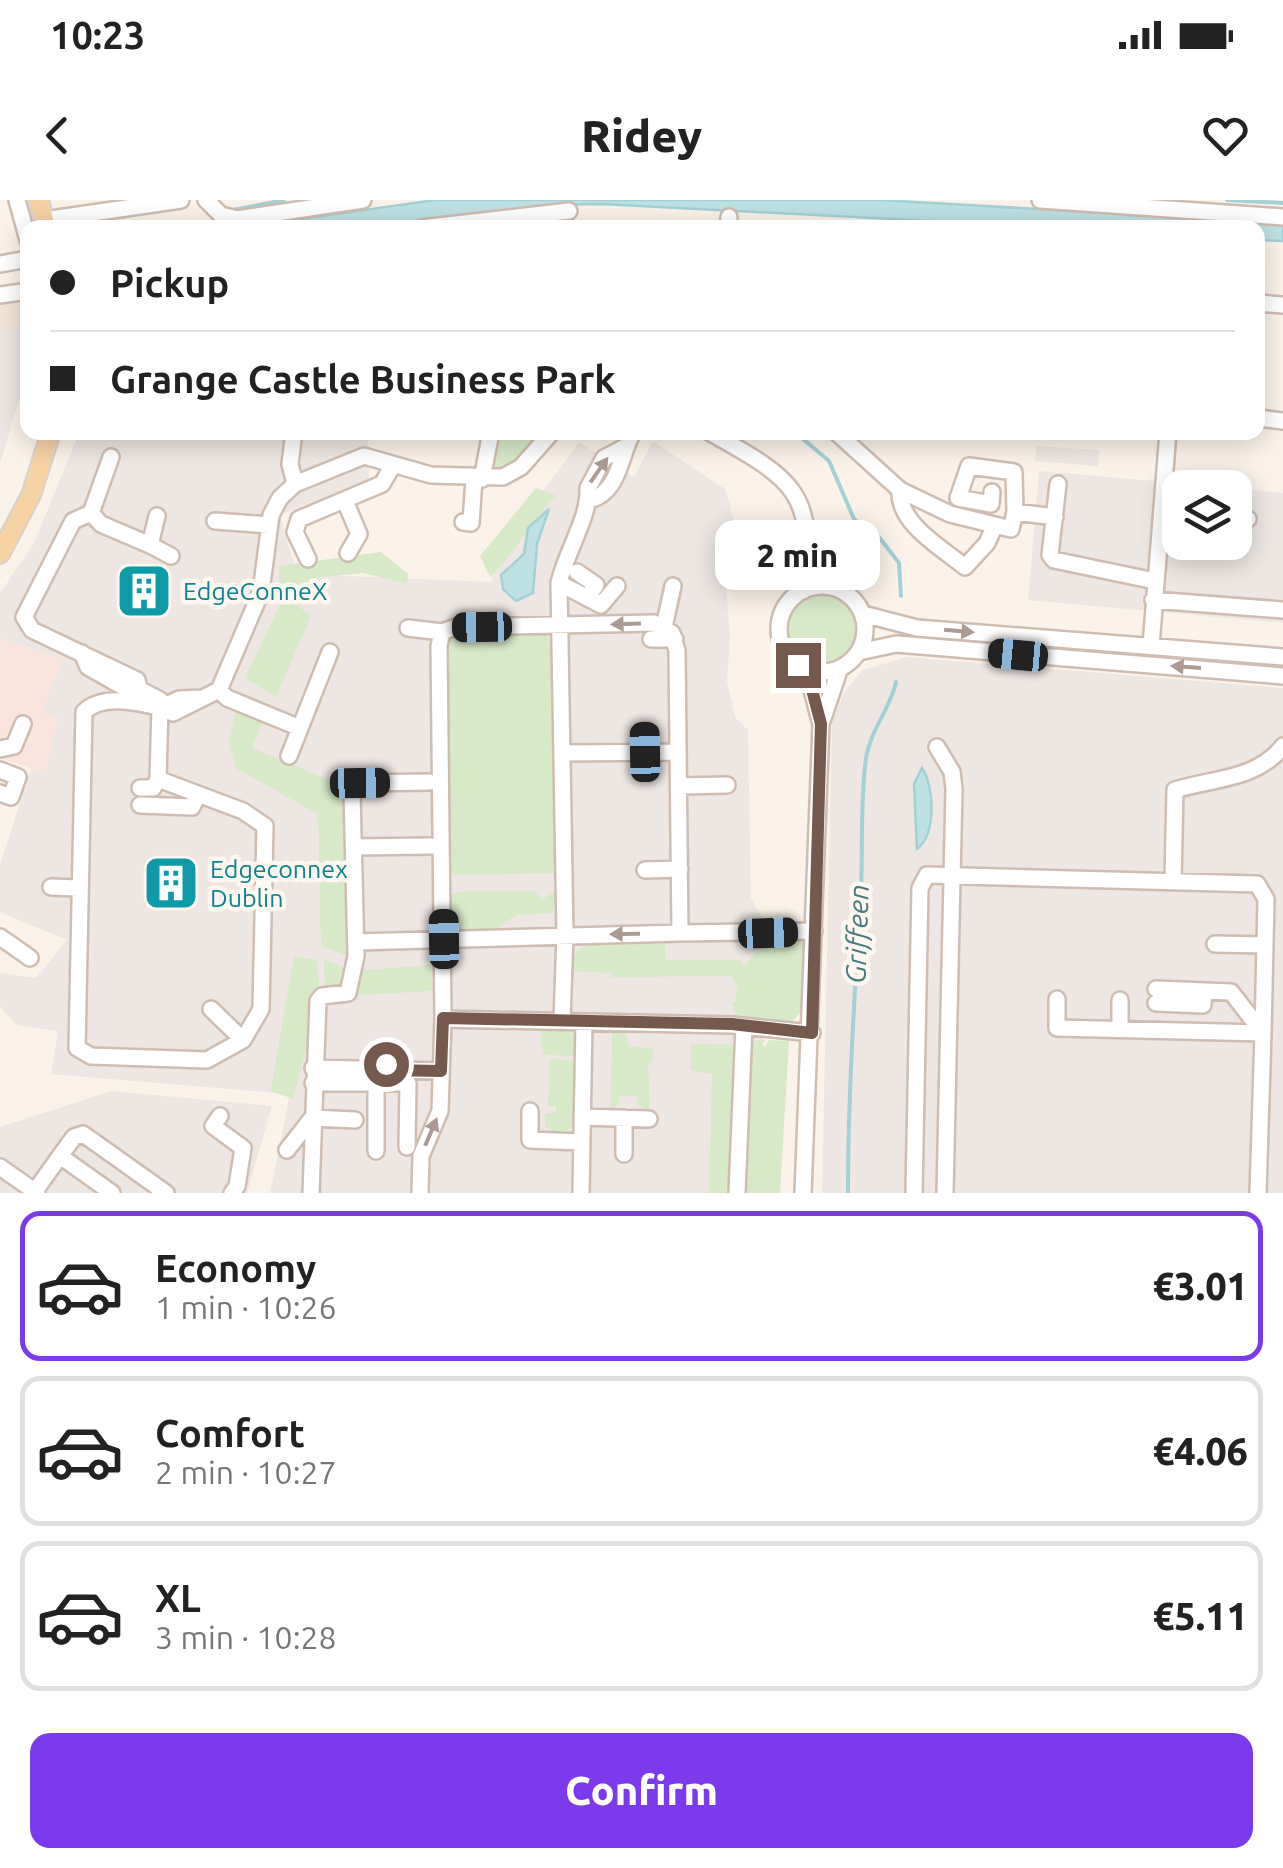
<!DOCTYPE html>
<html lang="en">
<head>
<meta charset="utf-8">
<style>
  :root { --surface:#fff; --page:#f2f2f2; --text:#222; --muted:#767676; --line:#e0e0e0; --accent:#7c3aed }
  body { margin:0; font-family:Ubuntu,sans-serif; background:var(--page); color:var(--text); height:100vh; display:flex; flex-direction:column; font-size:38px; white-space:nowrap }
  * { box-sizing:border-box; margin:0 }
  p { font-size:32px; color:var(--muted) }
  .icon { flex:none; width:55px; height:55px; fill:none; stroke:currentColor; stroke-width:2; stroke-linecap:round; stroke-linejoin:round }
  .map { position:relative; height:993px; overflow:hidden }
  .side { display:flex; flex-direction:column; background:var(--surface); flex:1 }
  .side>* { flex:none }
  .top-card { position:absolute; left:20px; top:20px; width:1245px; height:220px; border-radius:20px; box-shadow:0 5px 25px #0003; display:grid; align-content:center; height:220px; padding:0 30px; background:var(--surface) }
  .controls { position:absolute; left:1162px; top:270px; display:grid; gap:20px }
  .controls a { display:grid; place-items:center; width:90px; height:90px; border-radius:20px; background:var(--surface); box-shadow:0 5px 25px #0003; font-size:50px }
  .end { position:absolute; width:45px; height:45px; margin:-22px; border:12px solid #75594d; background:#fff; box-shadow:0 0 0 5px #fff }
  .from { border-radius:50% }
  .bubble { position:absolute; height:70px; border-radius:20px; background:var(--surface); box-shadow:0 5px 25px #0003; font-size:32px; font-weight:800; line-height:70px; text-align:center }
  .car { position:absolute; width:30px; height:60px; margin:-30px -15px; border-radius:12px; box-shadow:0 0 8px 2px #0007; background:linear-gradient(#222 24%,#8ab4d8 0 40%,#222 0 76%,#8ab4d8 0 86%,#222 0) }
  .top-card b { display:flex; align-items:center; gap:35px; height:95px; font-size:38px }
  .top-card b+b { border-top:2px solid var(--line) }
  .top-card i { width:25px; height:25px; background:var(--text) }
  ul { padding:18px 0 0; list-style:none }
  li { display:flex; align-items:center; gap:30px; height:150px; margin:0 20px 15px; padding:0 10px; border:5px solid var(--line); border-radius:20px }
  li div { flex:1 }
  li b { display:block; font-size:38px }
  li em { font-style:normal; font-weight:800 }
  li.current { border-color:var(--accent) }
  li>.icon { width:90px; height:90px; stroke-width:1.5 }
  .cta { display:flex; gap:20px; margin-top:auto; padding:20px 30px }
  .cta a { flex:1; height:115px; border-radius:20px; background:var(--accent); color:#fff; font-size:40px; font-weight:800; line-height:115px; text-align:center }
  .status { display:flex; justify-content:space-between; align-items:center; height:70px; padding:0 50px; background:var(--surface); direction:ltr }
  .status svg { height:28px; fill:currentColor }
  header { display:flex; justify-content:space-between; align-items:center; height:130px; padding:0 30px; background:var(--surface); font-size:45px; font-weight:800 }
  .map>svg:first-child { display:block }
  .residential { fill:#f3e5d7 }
  .commercial { fill:#fbe4dd }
  .industrial { fill:#ede6e2 }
  .green { fill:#d7e9c7 }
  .water { fill:#bee1e4; stroke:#a4d1d6; stroke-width:2.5 }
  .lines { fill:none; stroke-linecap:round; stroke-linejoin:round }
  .stream { stroke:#a4d1d6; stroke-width:4 }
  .minor-casing { stroke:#cfbdb1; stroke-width:20 }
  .major-casing { stroke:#d8d1cd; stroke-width:22 }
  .minor { stroke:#fff; stroke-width:15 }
  .major { stroke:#f6d3a5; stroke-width:18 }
  .oneway { fill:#ac9b94 }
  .route { stroke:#75594d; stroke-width:12 }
  .labels { text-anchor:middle; stroke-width:9; stroke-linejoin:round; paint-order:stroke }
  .culture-label { font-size:25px; fill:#0d838f; stroke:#fef7ef; text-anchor:start }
  .water-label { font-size:28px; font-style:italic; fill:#457a80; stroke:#fef7ef }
</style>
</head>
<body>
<div class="status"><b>10:23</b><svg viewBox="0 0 49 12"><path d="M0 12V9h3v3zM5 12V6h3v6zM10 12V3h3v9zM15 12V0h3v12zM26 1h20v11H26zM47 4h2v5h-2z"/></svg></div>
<header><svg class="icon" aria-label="back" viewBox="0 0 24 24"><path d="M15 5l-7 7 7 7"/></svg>Ridey<svg class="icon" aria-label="heart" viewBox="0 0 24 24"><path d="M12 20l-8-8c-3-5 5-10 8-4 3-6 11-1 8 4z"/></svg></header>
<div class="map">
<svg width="1283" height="993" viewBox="0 0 1283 993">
  <rect width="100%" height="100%" fill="#fbf3e9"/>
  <path class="residential" d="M 27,98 L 27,128 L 0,128 L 0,101 Z"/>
  <path class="commercial" d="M 0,438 L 62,458 L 43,511 L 58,516 L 47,566 L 42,572 L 0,558 Z"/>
  <path class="industrial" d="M 0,128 L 27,128 L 28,171 L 0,263 Z
    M 79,233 L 368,233 L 369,279 L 280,315 L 297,374 L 492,382 L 495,357 L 579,242 L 634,277 L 653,241 L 725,289 L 742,346 L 726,383 L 730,439 L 727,481 L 735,517 L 748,530 L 751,699 L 768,726 L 756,993 L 270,993 L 290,894 L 51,874 L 58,831 L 17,825 L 0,807 L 0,773 L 36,778 L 67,740 L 0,712 L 0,665 L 31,569 L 42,572 L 47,566 L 58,517 L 42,512 L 62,459 L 0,438 L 0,393 L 34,343 Z
    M 1037,246 L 1099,250 L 1098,266 L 1035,261 Z
    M 1039,271 L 1224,287 L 1180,288 L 1180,342 L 1235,342 L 1235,288 L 1283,293 L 1283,423 L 1028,400 Z
    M 907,457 L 1283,488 L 1283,993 L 822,993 L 832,522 L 844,492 L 863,470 Z
    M 111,891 L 272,906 L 247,993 L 0,993 L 0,927 Z"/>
  <path class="green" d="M 504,233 L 541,233 L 520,257 L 500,269 L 491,264 L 495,244 Z
    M 536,288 L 557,296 C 530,320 517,352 490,377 L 480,356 Z
    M 381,352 L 408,374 L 407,384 L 363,373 L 313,378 L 298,406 L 311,416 L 276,497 L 245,478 L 279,407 L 279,366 Z
    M786 429a36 36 0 1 1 72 0a36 36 0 1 1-72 0Z
    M 542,432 L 552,442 L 559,673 L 450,675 L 445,441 L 455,433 Z
    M 236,509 L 265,516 L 252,548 L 329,580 L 355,609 L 348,756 L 321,746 L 318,614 L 236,568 L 229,543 Z
    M 465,691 L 534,691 L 543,700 L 550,693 L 559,693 L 552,713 L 516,715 L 492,731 L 453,731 L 448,695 Z
    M 766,738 L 798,738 L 804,744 L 803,810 L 790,824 L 736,816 L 732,802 L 736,802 L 737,786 L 731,776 L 611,777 L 611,773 L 570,771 L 576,752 L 586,745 L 665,744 L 666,760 L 740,760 L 745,766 Z
    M 294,756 L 317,760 L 320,798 L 293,899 L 271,891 Z
    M 324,760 L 354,771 L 431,765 L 432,791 L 357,795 L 325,791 Z
    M 540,826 L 573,833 L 578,856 L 543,855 Z
    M 612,831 L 625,831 L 629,847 L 653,848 L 652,863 L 648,863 L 650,910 L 638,905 L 637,896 L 619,896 L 619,904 L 611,909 Z
    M 766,840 L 762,844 L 765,847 L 769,840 L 789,841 L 780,993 L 709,993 L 712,874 L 691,870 L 691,844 L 752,845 L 753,841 Z
    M 550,859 L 578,860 L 573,926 L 565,933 L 552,932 L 545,926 L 546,913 L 556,913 L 556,906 L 548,906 Z"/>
  <path class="water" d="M 435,0 L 880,0 L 1283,23 L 1283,41 L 1258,40 L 1258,28 L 1045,27 L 601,4 L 544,5 L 395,27 L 238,28 Z
    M 549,309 L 537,344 L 533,393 L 516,401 L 503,389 L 501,375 L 524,354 L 528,328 Z
    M 922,568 C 934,585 937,634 917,649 L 914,584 Z"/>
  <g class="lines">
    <path class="stream" d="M 1227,0 L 1283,3
      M 233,10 L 284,0
      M 140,28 L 189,22
      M 795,232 L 829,261 L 854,319 L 879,337 L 899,363 L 901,396
      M 848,993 C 848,891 855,790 861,688 C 863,644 860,602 866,558 C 871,528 890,510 896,482"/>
    <g class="minor-casing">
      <path id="minor" d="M 17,0 L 28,40
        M 206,0 L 221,15 L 237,19 L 363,0
        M 1040,0 L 1283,17
        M 44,20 L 181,0
        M 421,28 L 569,11
        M 728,28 L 729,17
        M 0,64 L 28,59
        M 0,95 L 28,91
        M 1258,103 L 1283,105
        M 1258,218 L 1283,221
        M 294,232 L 290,264 L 295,284
        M 709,232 C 793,279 817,292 803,391
        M 836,232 L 900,290 L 950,314 L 1011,329 L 1015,312 L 1055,317
        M 111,257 L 91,313 L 73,321 L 24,417 L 32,430 L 137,480 L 139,489 L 160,500 L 160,508 L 158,579 L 243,611 L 265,626 L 261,809 L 243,840 L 207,860 L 91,856 L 77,848 L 84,512 C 103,492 150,503 173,513 L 219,490 L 261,392 L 271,315 L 280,298 L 295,284 L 364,256 L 431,275 L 503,277 L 521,267 L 552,232
        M 482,279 L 491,232
        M 1058,284 L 1050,355 L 1054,360 L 1155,381
        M 900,290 C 897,323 942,348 965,367 L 987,343 L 995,325
        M 992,292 L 991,304 L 958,298 L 969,266 L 1014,272 L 1015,312
        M 590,300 C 620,292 620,254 633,232
        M 345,301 L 359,334 L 348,353
        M 91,313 L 101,324 L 150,345 L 157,316
        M 1235,318 L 1248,319
        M 215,321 L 269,325
        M 463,322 L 471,323 L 474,279
        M 810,340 L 842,391
        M 150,345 L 171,356
        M 308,359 L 295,332 L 299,319 L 382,284 L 393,265
        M 577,372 L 596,385 L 587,398
        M 559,383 L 601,405 L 617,386
        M779 429a43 43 0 1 1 86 0a43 43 0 1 1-86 0Z
        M 1153,400 L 1283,410
        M 863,414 L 917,428 L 1283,457
        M 664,427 L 673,386
        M 442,432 L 439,446 L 443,819
        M 651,439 L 675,439
        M 1151,446 L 1168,232
        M 859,452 L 896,444 L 1283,476
        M 82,453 L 88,467 L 132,492 L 139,489
        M 798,465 L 810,482 L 820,521
        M 219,490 L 227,498 L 300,528
        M 160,508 L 179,499 L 203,498
        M 645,531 L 645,552
        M 937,547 L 952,572 L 954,589 L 945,993
        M 0,549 L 14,546 L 23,524
        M 563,553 L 678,552
        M 289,556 L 330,452
        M 0,570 L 18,577 L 11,597 L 0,593
        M 679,586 L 727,585
        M 140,588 L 153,588 L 158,579
        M 140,605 L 192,607 L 198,595
        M 354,647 L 431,646
        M 645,670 L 680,669
        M 1173,680 L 1175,590 C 1213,578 1257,580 1283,546
        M 51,687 L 78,688
        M 680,733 L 814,731
        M 0,737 L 30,758
        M 356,742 L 680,733 L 677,451 L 672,433 L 654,423 L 456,427 L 442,432 L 408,428
        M 1215,744 L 1265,745
        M 1156,789 L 1231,792 L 1263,833
        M 1057,799 L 1057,828 L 1263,833 L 1258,993
        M 1156,803 L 1203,805 L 1204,791
        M 211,809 L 243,840
        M 562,821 L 565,735 L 559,383 C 566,352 590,316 588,288 L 604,258 L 625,247
        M 1120,829 L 1120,800
        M 313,868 L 441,871
        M 313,883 L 408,883 L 407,947
        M 530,911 L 530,940 L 582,942
        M 220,916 L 213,926 L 243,948 L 237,986 L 232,993
        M 582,917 L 649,919
        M 287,950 L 312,918 L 355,920
        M 376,951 L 376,883
        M 624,954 L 624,918
        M 60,956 L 74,937 L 83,934 L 166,993
        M 0,967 L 37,993
        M 35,991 L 60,956 L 112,993
        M 311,993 L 318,801 L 322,796 L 348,793 L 356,756 L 352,593 L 360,583 L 429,582
        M 420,993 L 421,956 L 440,911 L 443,819 L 732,825 L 812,833
        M 581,993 L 584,822
        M 737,993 L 744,827
        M 803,993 L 821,524 L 840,468
        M 914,993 L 920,688 L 927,675 L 1257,684 L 1266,699 L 1263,833"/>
    </g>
    <g class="major-casing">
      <path id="major" d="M 39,0 L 46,28
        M 0,354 L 31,295 L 51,232"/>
    </g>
    <use href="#minor" class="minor"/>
    <use href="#major" class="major"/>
  </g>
  <defs><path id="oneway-solid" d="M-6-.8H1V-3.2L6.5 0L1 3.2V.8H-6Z" transform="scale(2.5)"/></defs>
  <g class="oneway">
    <use href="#oneway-solid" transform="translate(599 270) rotate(-55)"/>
    <use href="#oneway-solid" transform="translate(626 424) rotate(178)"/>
    <use href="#oneway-solid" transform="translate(959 431) rotate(5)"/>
    <use href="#oneway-solid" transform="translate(1186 467) rotate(-176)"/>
    <use href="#oneway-solid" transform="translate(625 734) rotate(179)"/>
    <use href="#oneway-solid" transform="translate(431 932) rotate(-67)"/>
  </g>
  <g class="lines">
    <path class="route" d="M 386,864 L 386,870 L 441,871 L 443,818 L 732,824 L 812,833 L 821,524 L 810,482 L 798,465"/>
  </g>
  <defs>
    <g id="building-square" transform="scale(2.875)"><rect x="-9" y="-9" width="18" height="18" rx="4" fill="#0f9aa8" stroke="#fef7ef"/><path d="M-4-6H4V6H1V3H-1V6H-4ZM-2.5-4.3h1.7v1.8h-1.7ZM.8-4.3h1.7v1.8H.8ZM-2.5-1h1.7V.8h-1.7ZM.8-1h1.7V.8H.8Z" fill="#fff"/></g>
  </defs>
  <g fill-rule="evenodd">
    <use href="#building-square" x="144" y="391"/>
    <use href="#building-square" x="171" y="683"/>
  </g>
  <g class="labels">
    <g class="culture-label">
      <text x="183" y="400">EdgeConneX</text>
      <text x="210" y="678">Edgeconnex<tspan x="210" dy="29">Dublin</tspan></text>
    </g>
    <g class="water-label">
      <text transform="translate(857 734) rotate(-88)" y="10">Griffeen</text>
    </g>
  </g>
</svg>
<div class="controls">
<a><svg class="icon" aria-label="layers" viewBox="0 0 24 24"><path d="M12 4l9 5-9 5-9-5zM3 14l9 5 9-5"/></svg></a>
</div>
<i class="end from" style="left:386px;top:864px"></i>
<i class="end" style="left:798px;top:465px"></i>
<div class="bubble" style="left:715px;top:320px;width:165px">2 min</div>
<i class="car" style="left:482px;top:427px;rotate:269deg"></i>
<i class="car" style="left:1018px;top:455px;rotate:275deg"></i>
<i class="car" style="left:645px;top:552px;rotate:359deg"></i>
<i class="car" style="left:360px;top:583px;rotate:89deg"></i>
<i class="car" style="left:768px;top:733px;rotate:88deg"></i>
<i class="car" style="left:444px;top:739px;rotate:359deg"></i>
<div class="top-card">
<b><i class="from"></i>Pickup</b>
<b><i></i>Grange Castle Business Park</b>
</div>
</div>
<section class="side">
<ul>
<li class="current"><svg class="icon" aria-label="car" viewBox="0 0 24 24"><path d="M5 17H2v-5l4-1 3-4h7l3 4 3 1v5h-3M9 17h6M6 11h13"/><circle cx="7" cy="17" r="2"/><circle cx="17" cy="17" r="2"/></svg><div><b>Economy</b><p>1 min · 10:26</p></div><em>€3.01</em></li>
<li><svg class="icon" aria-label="car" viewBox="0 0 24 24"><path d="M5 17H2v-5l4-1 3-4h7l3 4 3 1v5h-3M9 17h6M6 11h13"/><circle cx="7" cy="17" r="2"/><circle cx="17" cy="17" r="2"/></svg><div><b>Comfort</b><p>2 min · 10:27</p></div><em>€4.06</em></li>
<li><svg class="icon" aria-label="car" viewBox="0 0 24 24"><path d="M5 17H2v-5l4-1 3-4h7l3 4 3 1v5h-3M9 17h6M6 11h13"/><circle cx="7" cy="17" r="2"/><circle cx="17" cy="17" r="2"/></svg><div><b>XL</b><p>3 min · 10:28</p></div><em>€5.11</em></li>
</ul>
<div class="cta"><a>Confirm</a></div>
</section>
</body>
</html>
